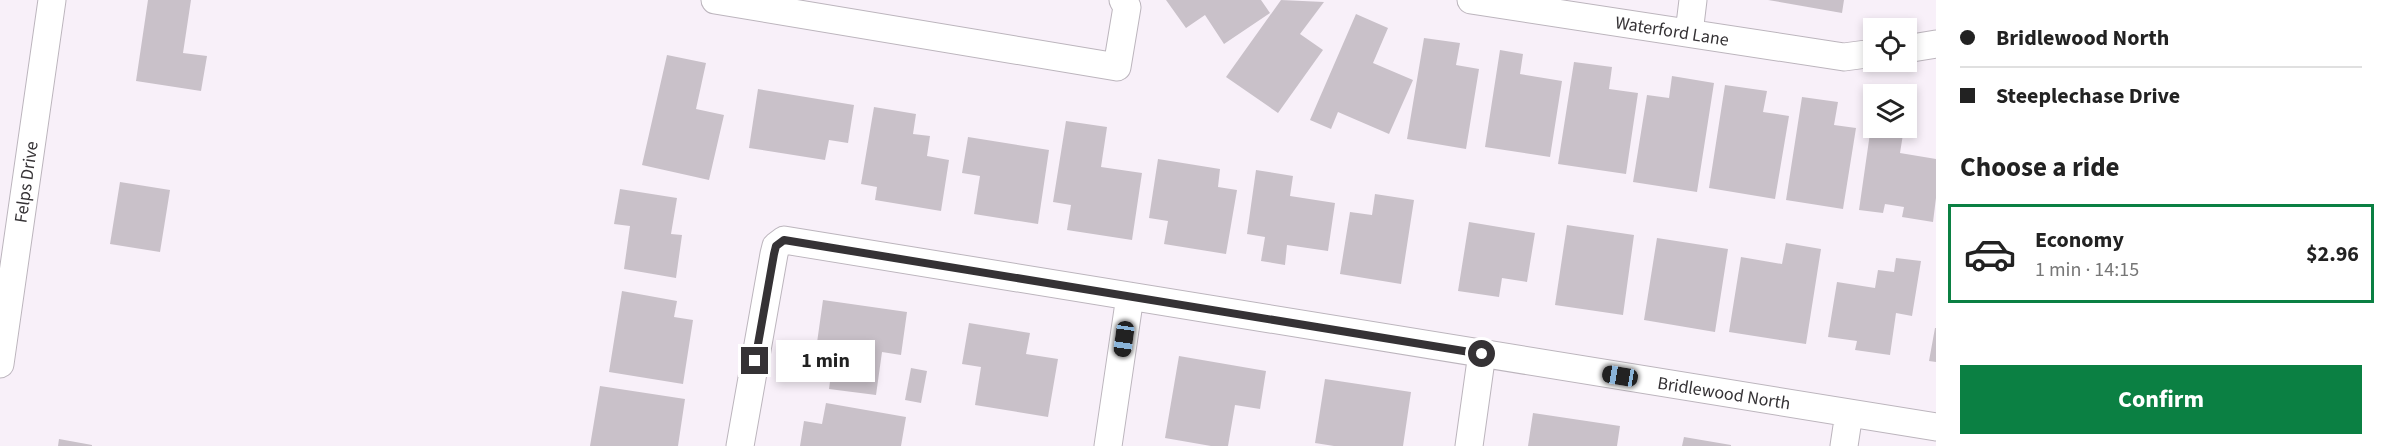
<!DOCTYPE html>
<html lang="en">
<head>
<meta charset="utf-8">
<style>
  :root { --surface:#fff; --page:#f6f6f6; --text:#222; --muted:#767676; --line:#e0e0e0; --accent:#0b8043 }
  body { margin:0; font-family:"Source Sans 3",sans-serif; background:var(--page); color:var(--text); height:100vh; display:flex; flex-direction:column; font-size:22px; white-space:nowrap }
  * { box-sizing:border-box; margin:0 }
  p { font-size:20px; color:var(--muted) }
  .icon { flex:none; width:33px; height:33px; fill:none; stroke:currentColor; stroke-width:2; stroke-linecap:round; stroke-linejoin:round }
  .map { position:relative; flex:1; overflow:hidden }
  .side { display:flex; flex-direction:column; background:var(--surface); width:450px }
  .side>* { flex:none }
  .top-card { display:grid; align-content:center; height:132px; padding:0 24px; background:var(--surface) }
  .tools { position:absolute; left:1863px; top:18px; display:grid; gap:12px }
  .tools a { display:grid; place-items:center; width:54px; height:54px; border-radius:0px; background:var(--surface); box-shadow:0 3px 9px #0003; font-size:30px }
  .end { position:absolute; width:27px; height:27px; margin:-14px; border:8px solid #353235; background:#fff; box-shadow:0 0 0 3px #fff }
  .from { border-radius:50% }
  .bubble { position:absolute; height:42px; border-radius:0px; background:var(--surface); box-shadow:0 3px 9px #0003; font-size:20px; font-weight:700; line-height:42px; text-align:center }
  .car { position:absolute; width:18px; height:36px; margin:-18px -9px; border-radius:8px; box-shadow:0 0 4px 2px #0007; background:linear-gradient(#222 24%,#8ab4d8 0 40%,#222 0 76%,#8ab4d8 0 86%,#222 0) }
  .top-card b { display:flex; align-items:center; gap:21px; height:57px; font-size:22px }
  .top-card b+b { border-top:2px solid var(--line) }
  .top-card i { width:15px; height:15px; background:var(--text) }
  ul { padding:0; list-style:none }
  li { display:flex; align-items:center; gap:18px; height:99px; margin:0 12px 9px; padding:0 12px; border:3px solid transparent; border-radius:0px }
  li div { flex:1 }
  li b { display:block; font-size:22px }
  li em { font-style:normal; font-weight:700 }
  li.on { border-color:var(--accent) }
  li>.icon { width:54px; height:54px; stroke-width:1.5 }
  h2 { padding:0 24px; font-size:27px; line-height:72px }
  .cta { display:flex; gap:12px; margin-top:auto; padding:12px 24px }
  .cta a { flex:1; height:69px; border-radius:0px; background:var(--accent); color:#fff; font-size:24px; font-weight:700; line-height:69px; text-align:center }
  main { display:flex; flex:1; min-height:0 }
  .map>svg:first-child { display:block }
  .building { fill:#c9c1c9 }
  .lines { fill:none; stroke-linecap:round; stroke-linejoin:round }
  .minor-casing { stroke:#bcb5bd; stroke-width:29 }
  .minor { stroke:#fff; stroke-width:27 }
  .route { stroke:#353235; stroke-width:8 }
  .labels { text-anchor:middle; stroke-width:6; stroke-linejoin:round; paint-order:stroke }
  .street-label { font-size:18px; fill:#353235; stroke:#fff }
</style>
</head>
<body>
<main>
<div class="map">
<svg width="1936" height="446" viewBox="0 0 1936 446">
  <rect width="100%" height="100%" fill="#f8f0f9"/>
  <path class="building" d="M 148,0 L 191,0 L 183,53 L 207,56 L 201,91 L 136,81 Z
    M 1166,0 L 1261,0 L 1270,13 L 1224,44 L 1205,15 L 1186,28 Z
    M 1281,0 L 1324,2 L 1300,34 L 1323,50 L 1278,113 L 1226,77 Z
    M 1768,0 L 1844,0 L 1842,13 Z
    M 1356,14 L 1388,28 L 1373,63 L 1413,80 L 1389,134 L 1338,112 L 1331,129 L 1310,120 Z
    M 1424,38 L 1460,43 L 1456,65 L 1479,69 L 1466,149 L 1407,139 Z
    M 1500,50 L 1523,54 L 1520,74 L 1562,81 L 1550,157 L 1485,147 Z
    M 667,55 L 706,63 L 696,109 L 724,115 L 709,180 L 642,165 Z
    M 1574,62 L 1612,67 L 1609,89 L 1638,93 L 1626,174 L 1558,164 Z
    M 1672,76 L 1714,83 L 1697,192 L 1633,182 L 1647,95 L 1669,98 Z
    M 1725,85 L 1767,91 L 1763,112 L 1789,116 L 1775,199 L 1709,188 Z
    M 758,89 L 854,105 L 848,143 L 829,140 L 825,160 L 749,148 Z
    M 1802,97 L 1838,102 L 1834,125 L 1856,128 L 1843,209 L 1786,200 Z
    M 874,107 L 916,114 L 913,134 L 930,136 L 927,156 L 949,160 L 941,211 L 875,200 L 877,187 L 861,184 Z
    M 1872,119 L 1874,128 L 1904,128 L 1900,153 L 1936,159 L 1936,198 L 1933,222 L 1902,217 L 1904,207 L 1885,204 L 1883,213 L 1859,210 Z
    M 1066,121 L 1107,127 L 1101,167 L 1142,173 L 1132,240 L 1067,230 L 1071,205 L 1053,202 Z
    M 968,137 L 1049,150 L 1038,224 L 974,214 L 980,176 L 962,173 Z
    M 1158,159 L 1220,169 L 1218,187 L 1237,190 L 1226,254 L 1164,244 L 1168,221 L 1149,218 Z
    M 1256,170 L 1293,176 L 1290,196 L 1335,203 L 1328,251 L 1287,245 L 1285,265 L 1261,261 L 1265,237 L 1247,234 Z
    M 120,182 L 170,190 L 160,252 L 110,244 Z
    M 620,189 L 677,198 L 671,234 L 682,235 L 676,278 L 624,269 L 630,226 L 614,224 Z
    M 1375,194 L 1414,200 L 1401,284 L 1340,274 L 1350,212 L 1372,215 Z
    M 1469,222 L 1535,233 L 1527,282 L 1502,278 L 1499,297 L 1458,291 Z
    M 1567,225 L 1634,235 L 1623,315 L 1555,305 Z
    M 1657,238 L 1728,249 L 1715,332 L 1644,320 Z
    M 1786,243 L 1821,249 L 1806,344 L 1729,332 L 1741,257 L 1782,264 Z
    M 1896,258 L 1921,261 L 1912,316 L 1896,313 L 1890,355 L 1855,350 L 1857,341 L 1828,337 L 1837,282 L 1875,288 L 1878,270 L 1894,272 Z
    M 622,291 L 677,301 L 674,317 L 693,320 L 683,384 L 609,372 Z
    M 823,300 L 907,312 L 901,355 L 882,352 L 876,395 L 829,389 L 832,367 L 814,364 Z
    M 969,323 L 1030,333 L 1026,354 L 1058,359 L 1048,417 L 975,405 L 981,367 L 962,364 Z
    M 1935,328 L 1936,328 L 1936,362 L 1929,361 Z
    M 1179,356 L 1266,371 L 1260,409 L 1235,405 L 1228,446 L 1211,446 L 1165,438 Z
    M 911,368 L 927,371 L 921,403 L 905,400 Z
    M 1325,379 L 1411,392 L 1403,446 L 1334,446 L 1315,443 Z
    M 600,386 L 685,399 L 678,446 L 590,446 Z
    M 826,403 L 906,417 L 901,446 L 800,446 L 804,421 L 822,424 Z
    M 1533,413 L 1620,426 L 1617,446 L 1528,446 Z
    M 1684,437 L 1731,445 L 1731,446 L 1682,446 Z
    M 59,439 L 92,445 L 92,446 L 58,446 Z"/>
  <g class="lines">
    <g class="minor-casing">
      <path id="minor" d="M 715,0 L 1117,67 L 1127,7 L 1123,0
        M 1471,0 L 1844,57 L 1874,53
        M 1689,33 L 1693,0
        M 1906,49 L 1936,44
        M 0,364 L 52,0
        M 740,446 L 774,254 L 776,246 L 784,240 L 1936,427
        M 1108,446 L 1130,296
        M 1469,446 L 1482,353
        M 1844,446 L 1849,413"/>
    </g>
    <use href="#minor" class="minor"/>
  </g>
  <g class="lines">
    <path class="route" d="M 755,361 L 774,254 L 776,246 L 784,240 L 1482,354"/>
  </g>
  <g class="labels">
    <g class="street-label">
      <text transform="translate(1672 31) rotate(9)" y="6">Waterford Lane</text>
      <text transform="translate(26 182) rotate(-82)" y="6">Felps Drive</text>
      <text transform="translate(1724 393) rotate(9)" y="6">Bridlewood North</text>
    </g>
  </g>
</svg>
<div class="tools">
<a><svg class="icon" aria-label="locate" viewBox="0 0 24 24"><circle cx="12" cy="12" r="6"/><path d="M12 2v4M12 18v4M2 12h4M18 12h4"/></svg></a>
<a><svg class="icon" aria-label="layers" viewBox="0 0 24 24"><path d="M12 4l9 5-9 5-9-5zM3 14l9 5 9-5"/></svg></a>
</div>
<i class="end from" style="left:1482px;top:354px"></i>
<i class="end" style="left:755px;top:361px"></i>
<div class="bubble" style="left:776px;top:340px;width:99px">1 min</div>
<i class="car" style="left:1124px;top:339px;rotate:188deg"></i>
<i class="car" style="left:1620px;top:376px;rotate:279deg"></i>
</div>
<section class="side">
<div class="top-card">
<b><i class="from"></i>Bridlewood North</b>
<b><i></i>Steeplechase Drive</b>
</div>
<h2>Choose a ride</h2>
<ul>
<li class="on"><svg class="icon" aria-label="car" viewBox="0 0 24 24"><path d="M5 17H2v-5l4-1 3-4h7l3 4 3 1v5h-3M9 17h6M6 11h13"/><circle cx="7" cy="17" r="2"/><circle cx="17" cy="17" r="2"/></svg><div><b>Economy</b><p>1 min · 14:15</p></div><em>$2.96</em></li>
</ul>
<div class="cta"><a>Confirm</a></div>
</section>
</main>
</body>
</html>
